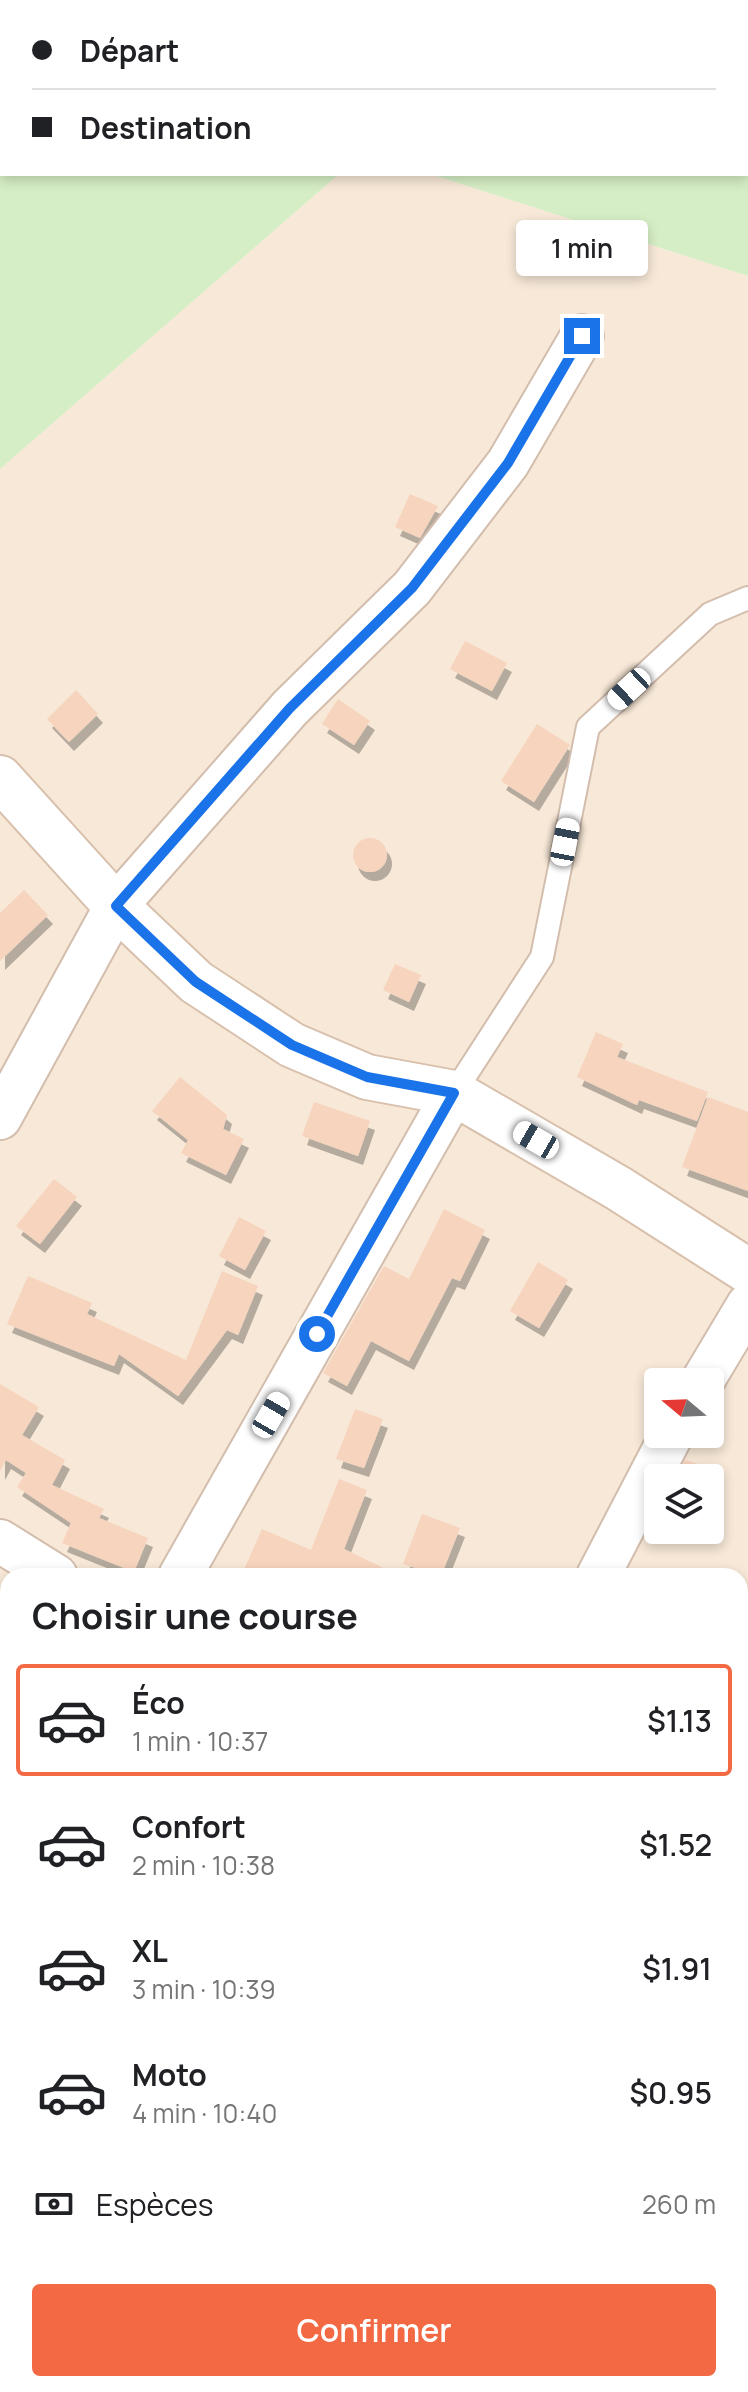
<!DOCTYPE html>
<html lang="fr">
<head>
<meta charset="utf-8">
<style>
  :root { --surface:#fff; --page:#f6f6f6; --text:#202124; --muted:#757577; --line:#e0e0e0; --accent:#f26944 }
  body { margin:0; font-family:Manrope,sans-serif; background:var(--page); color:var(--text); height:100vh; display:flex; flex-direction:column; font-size:30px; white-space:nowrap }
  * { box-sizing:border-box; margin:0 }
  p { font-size:26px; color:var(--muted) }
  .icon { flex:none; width:44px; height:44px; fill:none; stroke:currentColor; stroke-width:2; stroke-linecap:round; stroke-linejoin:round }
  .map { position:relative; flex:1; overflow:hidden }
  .panel { position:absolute; left:0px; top:1568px; width:748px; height:824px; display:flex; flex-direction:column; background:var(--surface); border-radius:24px 24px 0 0; box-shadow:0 4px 12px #0003 }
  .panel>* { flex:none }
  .hud { position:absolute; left:0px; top:0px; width:748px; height:176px; box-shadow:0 4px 12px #0003; display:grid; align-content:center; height:176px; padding:0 32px; background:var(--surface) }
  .needle { width:52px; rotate:289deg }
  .tools { position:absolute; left:644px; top:1368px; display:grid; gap:16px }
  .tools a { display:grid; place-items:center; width:80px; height:80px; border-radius:8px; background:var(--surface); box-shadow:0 4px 12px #0003; font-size:40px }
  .end { position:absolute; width:36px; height:36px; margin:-18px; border:10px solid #1a73e8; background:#fff; box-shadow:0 0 0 4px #fff }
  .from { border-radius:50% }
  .bubble { position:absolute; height:56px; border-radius:8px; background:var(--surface); box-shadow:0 4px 12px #0003; font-size:26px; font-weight:600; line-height:56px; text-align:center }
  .car { position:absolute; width:24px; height:48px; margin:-24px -12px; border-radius:10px; box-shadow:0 0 6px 2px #0007; background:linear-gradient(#fff 24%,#345 0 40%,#fff 0 76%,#345 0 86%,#fff 0) }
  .hud b { display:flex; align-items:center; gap:28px; height:76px; font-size:30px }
  .hud b+b { border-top:2px solid var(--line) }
  .hud i { width:20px; height:20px; background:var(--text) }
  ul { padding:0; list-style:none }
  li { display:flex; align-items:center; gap:24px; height:112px; margin:0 16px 12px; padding:0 16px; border:4px solid transparent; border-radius:8px }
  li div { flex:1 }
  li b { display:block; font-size:30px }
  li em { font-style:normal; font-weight:600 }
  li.on { border-color:var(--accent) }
  li>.icon { width:72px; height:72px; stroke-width:1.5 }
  h2 { padding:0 32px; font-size:36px; line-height:96px }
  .pay { display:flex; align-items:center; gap:20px; height:88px; padding:0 32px; font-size:30px }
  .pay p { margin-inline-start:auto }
  .cta { display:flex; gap:16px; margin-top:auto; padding:16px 32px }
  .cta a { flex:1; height:92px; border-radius:8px; background:var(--accent); color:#fff; font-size:32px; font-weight:600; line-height:92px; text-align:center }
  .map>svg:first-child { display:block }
  .residential { fill:#f7e8d7; fill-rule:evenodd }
  .green { fill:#d6eec5 }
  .building { fill:#f7d4be; filter:url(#shadow) }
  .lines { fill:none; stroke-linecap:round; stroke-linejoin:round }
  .lane-casing { stroke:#d3bdad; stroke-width:26 }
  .street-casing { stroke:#d3bdad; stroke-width:46 }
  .secondary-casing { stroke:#d8c0ac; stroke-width:48 }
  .path { stroke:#ddb7a0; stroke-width:5; stroke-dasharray:2 6; stroke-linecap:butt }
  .lane { stroke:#fff; stroke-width:22 }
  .street { stroke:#fff; stroke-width:42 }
  .secondary { stroke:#fff; stroke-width:44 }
  .route { stroke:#1a73e8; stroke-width:10 }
</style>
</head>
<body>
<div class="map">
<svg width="748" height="2392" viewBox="0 0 748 2392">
  <defs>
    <filter id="shadow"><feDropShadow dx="5" dy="9" stdDeviation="0" flood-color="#0004"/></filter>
  </defs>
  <rect width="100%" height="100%" fill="#fef6ea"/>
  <path class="residential" d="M 339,174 L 430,174 L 748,276 L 748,2392 L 0,2392 L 0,469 ZM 658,1382 L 710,1382 L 710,1434 L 658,1434 ZM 658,1478 L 710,1478 L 710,1530 L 658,1530 ZM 8,1576 L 740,1576 L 740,2384 L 8,2384 Z"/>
  <path class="green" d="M 0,0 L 748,0 L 748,276 L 430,174 L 746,174 L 746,2 L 2,2 L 2,174 L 339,174 L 0,469 Z"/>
  <path class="building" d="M 410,494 L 438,506 L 420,538 L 395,527 Z
    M 465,641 L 507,663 L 492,691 L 450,669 Z
    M 76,690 L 98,714 L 69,742 L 47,719 Z
    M 338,699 L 370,721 L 354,745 L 322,724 Z
    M 537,724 L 570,745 L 534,802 L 501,781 Z
    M353 855a17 17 0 1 1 34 0a17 17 0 1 1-34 0Z
    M 24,890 L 48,915 L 0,961 L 0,913 Z
    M 395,964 L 421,975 L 409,1002 L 383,990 Z
    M 596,1032 L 623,1044 L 617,1057 L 708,1092 L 697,1121 L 639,1100 L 637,1105 L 577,1077 Z
    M 180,1077 L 227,1115 L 223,1129 L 244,1139 L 226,1175 L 181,1153 L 188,1140 L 152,1111 Z
    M 708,1097 L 748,1112 L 748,1191 L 682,1167 Z
    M 314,1102 L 370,1121 L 358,1156 L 302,1136 Z
    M 54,1179 L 77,1197 L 40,1244 L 16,1226 Z
    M 444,1209 L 485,1230 L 460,1281 L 452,1278 L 409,1361 L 371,1341 L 347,1386 L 323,1373 L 384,1266 L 409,1279 Z
    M 239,1217 L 266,1231 L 245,1270 L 219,1256 Z
    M 538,1262 L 568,1280 L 539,1328 L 510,1311 Z
    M 222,1271 L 258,1286 L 238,1335 L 227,1330 L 178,1396 L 119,1354 L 114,1366 L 7,1324 L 28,1276 L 92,1303 L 87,1314 L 186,1360 Z
    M 0,1384 L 39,1407 L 22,1435 L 65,1460 L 52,1485 L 104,1509 L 99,1518 L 148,1538 L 134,1572 L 62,1543 L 71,1523 L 17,1487 L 26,1473 L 6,1460 L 0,1471 Z
    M 355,1409 L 383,1419 L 364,1468 L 336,1459 Z
    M 685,1460 L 714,1469 L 710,1480 L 676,1478 Z
    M 339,1479 L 367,1490 L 344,1549 L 400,1576 L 241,1576 L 262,1529 L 311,1550 Z
    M 422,1514 L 460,1528 L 441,1576 L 403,1564 Z"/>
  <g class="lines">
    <g class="lane-casing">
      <path id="lane" d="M 454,1093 L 542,957 L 588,727 L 710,614 L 748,598
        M 740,2375 L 748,2383"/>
    </g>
    <g class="street-casing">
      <path id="street" d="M 0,1118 L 116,906 L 290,708 L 412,588 L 508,463 L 582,336
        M 702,1382 L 748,1305
        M 0,1541 L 56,1576
        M 180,1576 L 454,1093
        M 598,1576 L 672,1434
        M 0,1732 L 8,1737
        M 740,1852 L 748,1854
        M 0,1903 L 8,1888
        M 740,2036 L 748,2021
        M 558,2392 L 561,2384"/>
    </g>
    <g class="secondary-casing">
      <path id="secondary" d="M 0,778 L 116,906 L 196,982 L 292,1045 L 367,1077 L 454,1093 L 618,1188 L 748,1271"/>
    </g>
    <path class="path" d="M 0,2270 L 8,2271
      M 125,2392 L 135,2384"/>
    <use href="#lane" class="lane"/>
    <use href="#street" class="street"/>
    <use href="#secondary" class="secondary"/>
  </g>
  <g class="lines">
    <path class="route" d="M 317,1334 L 454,1093 L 367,1077 L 292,1045 L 196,982 L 116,906 L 290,708 L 412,588 L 508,463 L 582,336"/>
  </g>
</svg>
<div class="tools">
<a><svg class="needle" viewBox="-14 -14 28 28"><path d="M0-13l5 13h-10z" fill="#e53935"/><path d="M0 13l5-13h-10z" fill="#757577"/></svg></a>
<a><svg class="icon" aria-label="layers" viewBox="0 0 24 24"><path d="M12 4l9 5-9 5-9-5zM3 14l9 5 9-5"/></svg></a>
</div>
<i class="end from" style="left:317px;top:1334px"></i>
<i class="end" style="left:582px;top:336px"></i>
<div class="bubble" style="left:516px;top:220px;width:132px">1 min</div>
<i class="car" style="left:629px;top:689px;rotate:227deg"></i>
<i class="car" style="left:565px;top:842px;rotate:11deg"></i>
<i class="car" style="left:536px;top:1140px;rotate:300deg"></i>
<i class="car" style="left:271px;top:1415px;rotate:30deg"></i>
<div class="hud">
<b><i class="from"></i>Départ</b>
<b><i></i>Destination</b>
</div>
<section class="panel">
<h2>Choisir une course</h2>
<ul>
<li class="on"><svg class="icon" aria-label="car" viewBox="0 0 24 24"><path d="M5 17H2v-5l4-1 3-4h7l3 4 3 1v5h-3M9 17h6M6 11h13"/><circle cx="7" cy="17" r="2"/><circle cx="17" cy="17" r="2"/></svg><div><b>Éco</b><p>1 min · 10:37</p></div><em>$1.13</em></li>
<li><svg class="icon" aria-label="car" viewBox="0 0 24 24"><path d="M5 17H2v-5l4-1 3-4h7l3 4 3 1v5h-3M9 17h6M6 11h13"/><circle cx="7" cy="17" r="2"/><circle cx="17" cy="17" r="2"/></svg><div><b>Confort</b><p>2 min · 10:38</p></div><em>$1.52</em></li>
<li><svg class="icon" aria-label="car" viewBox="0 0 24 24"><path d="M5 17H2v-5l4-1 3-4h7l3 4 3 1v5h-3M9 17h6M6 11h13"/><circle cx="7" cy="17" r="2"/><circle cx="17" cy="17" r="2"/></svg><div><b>XL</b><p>3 min · 10:39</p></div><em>$1.91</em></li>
<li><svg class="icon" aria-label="car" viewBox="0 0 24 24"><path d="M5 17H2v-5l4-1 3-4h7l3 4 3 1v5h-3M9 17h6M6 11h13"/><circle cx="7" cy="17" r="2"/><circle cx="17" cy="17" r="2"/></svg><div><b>Moto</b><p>4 min · 10:40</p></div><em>$0.95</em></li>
</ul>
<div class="pay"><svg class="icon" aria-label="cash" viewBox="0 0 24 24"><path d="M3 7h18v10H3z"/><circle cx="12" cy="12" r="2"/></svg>Espèces<p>260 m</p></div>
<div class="cta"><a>Confirmer</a></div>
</section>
</div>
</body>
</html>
